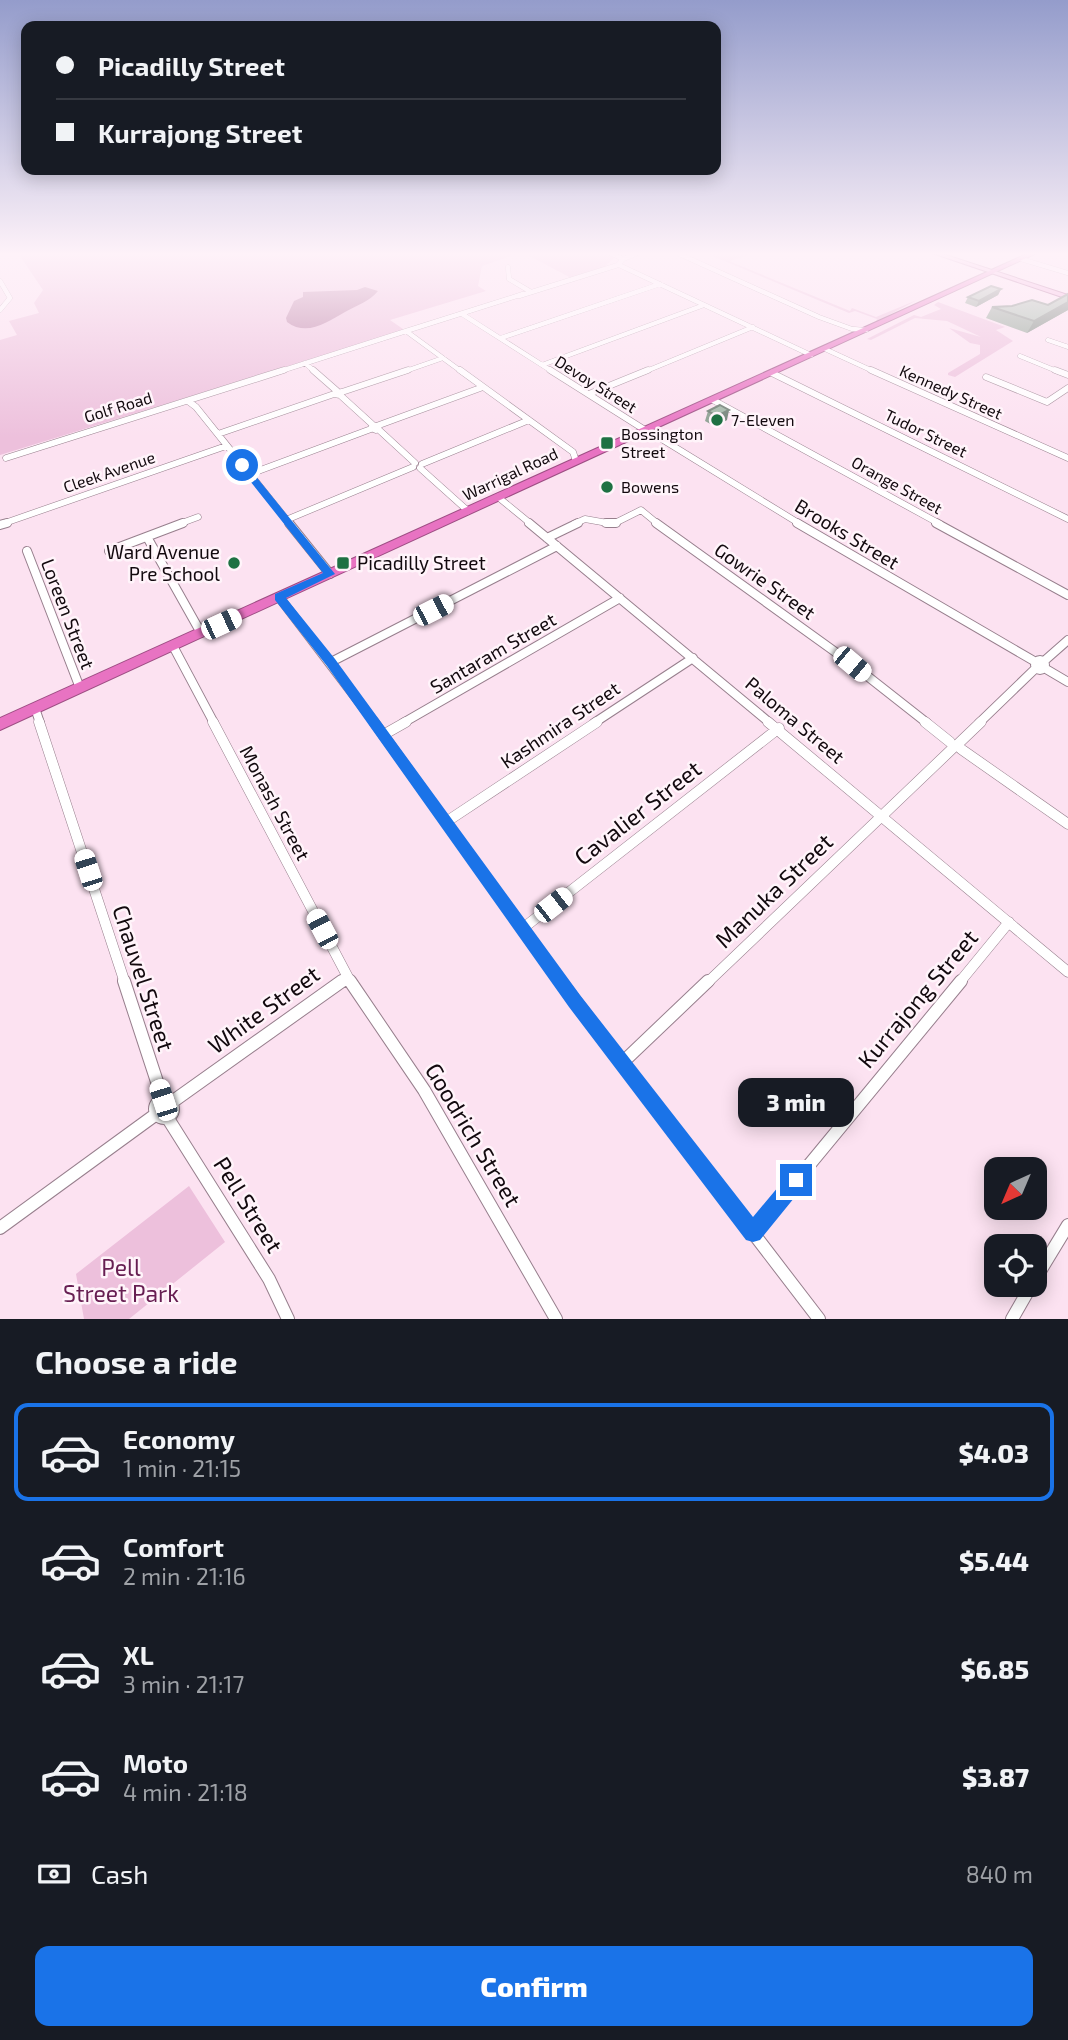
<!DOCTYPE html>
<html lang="en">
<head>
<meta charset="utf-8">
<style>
  :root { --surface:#171b24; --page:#242831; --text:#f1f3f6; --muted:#9ea1a6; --line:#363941; --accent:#1a73e8 }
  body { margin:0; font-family:"Exo 2",sans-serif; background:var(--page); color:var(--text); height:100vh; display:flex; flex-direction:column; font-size:26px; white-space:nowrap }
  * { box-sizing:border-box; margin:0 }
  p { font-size:23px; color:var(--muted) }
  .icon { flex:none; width:38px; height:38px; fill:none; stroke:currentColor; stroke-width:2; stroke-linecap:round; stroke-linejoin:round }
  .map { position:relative; height:1319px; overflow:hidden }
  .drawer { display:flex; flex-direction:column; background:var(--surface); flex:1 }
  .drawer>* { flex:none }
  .guide { position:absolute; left:21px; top:21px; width:700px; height:154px; border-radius:14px; box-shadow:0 4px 18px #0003; display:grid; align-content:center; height:154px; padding:0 35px; background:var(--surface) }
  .needle { width:46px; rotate:224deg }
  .tools { position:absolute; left:984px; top:1157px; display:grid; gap:14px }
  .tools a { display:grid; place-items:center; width:63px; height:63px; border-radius:14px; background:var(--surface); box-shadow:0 4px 18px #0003; font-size:35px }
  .end { position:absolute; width:32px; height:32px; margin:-16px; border:9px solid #1a73e8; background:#fff; box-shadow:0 0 0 4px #fff }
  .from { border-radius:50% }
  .bubble { position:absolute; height:49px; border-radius:14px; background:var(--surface); box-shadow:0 4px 18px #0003; font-size:23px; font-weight:800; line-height:49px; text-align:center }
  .car { position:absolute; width:21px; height:42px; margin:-21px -10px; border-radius:9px; box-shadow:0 0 5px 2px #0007; background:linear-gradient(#fff 24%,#345 0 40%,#fff 0 76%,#345 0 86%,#fff 0) }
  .guide b { display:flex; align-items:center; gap:24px; height:66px; font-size:26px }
  .guide b+b { border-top:2px solid var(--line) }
  .guide i { width:18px; height:18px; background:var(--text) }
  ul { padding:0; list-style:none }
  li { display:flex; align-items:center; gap:21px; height:98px; margin:0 14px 10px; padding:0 21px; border:4px solid transparent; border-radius:14px }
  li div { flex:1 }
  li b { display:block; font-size:26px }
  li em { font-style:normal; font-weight:800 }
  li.active { border-color:var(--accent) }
  li>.icon { width:63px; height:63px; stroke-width:1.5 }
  h2 { padding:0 35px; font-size:32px; line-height:84px }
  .pay { display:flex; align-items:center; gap:18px; height:77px; padding:0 35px; font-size:26px }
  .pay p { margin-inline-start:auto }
  .cta { display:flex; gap:14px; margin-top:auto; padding:14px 35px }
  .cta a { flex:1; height:80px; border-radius:14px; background:var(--accent); color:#fff; font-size:28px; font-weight:800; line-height:80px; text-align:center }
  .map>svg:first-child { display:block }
  .green { fill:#edc0dc }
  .water { fill:#b679a0 }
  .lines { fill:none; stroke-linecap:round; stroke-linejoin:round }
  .minor-far4-casing { stroke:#977f8d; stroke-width:5 }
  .minor-far3-casing { stroke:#977f8d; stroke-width:7 }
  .minor-far2-casing { stroke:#977f8d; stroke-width:10 }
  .minor-far1-casing { stroke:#977f8d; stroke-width:11 }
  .minor-casing { stroke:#977f8d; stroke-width:14 }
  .major-casing { stroke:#9d4e83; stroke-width:2 }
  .highway-casing { stroke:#9d4e83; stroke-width:2 }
  .minor-far4 { stroke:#fff; stroke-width:4.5 }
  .minor-far3 { stroke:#fff; stroke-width:6 }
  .minor-far2 { stroke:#fff; stroke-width:8 }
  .minor-far1 { stroke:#fff; stroke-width:10 }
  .minor { stroke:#fff; stroke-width:12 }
  .major { fill:#f1abda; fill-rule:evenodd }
  .highway { fill:#e873c2; fill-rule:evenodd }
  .wall { fill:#899d8e }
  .shaded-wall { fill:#6f7f74 }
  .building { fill:#9fb6a5; stroke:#6f7f74; stroke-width:2 }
  .route { fill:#1a73e8 }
  .poi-dot { fill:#1e7143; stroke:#fff4fa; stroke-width:2.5 }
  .labels { text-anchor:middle; stroke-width:5; stroke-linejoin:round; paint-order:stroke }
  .far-street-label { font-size:16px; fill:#12090e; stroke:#fff4fa }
  .far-poi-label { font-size:16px; fill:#12090e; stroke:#fff4fa; text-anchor:start }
  .street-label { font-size:19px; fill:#12090e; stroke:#fff4fa }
  .poi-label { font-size:19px; fill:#12090e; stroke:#fff4fa; text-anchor:end }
  .near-street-label { font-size:23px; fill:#12090e; stroke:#fff4fa }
  .near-park-label { font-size:23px; fill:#671e52; stroke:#fff4fa }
</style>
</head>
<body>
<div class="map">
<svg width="1068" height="1319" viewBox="0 0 1068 1319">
  <rect width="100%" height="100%" fill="#fce2f1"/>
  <path class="green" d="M 18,253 L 519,253 L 482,266 L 478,286 L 486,291 L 390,320 L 403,329 L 402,331 L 0,455 L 0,340 L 17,335 L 9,321 L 39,313 L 34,303 L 43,290 Z
    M 524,253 L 608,253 L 615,257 L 603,268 L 571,278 Z
    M 705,253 L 756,253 L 729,261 L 850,311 L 852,308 L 876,317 L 917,300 L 876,322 L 877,319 L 855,311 L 849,313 Z
    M 938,302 L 1005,327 L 996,330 L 1013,341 L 955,377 L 948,375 L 948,373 L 980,354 L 980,345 L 970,343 L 949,328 L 981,337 L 947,321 L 915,318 L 871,340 L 867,339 L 914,315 L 921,317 L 941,309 L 934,305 Z
    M 189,1186 L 225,1242 L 129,1319 L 84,1319 L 76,1274 Z"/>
  <path class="water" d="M 365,287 L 378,291 C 370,301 356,306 345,312 C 327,322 307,337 287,322 L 286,318 L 294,301 L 303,297 L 303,292 L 357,290 Z"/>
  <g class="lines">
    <g class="minor-far4-casing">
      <path id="minor-far4" d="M 610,253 L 623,259
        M 677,253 L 819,317 L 852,329 L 866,330
        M 1021,259 L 1068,273
        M 621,260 L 638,253
        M 619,265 L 811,355
        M 508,267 L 509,279 L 531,292
        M 0,281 L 10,298 L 0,310
        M 519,296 L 618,265 L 623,259
        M 462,314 L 553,372
        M 406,331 L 462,372
        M 403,332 L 523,294
        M 501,338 L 660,284
        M 1048,340 L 1068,347
        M 825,349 L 875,372
        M 1020,356 L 1059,372
        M 305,363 L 315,372
        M 542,365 L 704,305
        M 278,372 L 403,332
        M 403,372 L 443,358
        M 644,372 L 753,327"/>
    </g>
    <g class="minor-far3-casing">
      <path id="minor-far3" d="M 313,370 L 337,391
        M 460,370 L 573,452 L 576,461
        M 550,370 L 645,430
        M 871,370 L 1068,458
        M 1055,370 L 1068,375
        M 772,373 L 1068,519
        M 986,377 L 1047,402 L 1068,388
        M 342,392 L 340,395 L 334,394 Z
        M 342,392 L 408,370
        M 589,394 L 648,370
        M 340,395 L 373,425
        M 713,400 L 940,524
        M 188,401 L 196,407 L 290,524
        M 379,426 L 376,430 L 371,428 L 483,387
        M 378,429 L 415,463
        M 647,430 L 800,524
        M 218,434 L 334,394
        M 6,458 L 284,370
        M 422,464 L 529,420
        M 420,468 L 468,511
        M 250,474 L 371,429
        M 498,497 L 531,524
        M 286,520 L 413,467
        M 2,524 L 226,446
        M 179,524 L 198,517
        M 574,524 L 585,519 L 613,524 L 641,510 L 658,524"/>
    </g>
    <g class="minor-far2-casing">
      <path id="minor-far2" d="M 289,523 L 330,574
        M 529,523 L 770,723
        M 606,523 L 616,523
        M 656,523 L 852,664 L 927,723
        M 797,523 L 1034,661
        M 936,523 L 1068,595
        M 0,525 L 7,523
        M 147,537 L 201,633
        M 547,538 L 578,523
        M 27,551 L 80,688
        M 109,551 L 183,523
        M 279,597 L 375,723
        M 173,646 L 214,723
        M1035 665a5 5 0 1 1 10 0a5 5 0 1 1-10 0Z
        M 331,662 L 557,546
        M 1043,662 L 1068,640
        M 1046,669 L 1068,682
        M 35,708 L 40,723
        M 403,723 L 620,598
        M 594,723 L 693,658
        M 979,723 L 1037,667"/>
    </g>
    <g class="minor-far1-casing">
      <path id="minor-far1" d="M 39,722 L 125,983
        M 213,722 L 351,983
        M 374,722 L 561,983
        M 768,722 L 1068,972
        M 925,722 L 950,742
        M 383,735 L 406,722
        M 959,743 L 981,722
        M 961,749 L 1068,824
        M 446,822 L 597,722
        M 522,929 L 779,728
        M 339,983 L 347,977
        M 707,983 L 953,748
        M 959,983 L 1009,922"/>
    </g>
    <g class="minor-casing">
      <path id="minor" d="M 124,981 L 163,1100
        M 350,981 L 424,1090 L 556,1319
        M 560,981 L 819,1319
        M 622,1063 L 708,981
        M155 1109a9 9 0 1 1 18 0a9 9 0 1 1-18 0Z
        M 172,1102 L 342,981
        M 167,1117 L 269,1279 L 288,1319
        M 0,1228 L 155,1115
        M 753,1233 L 961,981
        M 1034,1281 L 1068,1225
        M 1012,1319 L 1032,1284"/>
    </g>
    <g class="major-casing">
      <path id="major" d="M 932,253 L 940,253 L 1068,295 L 1068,299 Z"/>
    </g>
    <g class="highway-casing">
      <path id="highway" d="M 1029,253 L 1037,253 L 0,730 L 0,718 Z"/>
    </g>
    <use href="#minor-far4" class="minor-far4"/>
    <use href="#minor-far3" class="minor-far3"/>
    <use href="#minor-far2" class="minor-far2"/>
    <use href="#minor-far1" class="minor-far1"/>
    <use href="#minor" class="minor"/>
    <use href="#major" class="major"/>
    <use href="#highway" class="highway"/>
  </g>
  <path class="wall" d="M 1001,289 L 998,295 L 976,307 L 965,303 L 968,297 Z
    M 1068,294 L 1068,310 L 1027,333 L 986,318 L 992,307 L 1048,305 Z
    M 708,411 L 727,420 L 714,426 L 705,421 Z"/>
  <path class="shaded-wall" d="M 1001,289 L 998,295 L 976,307 L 979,301 Z
    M 1068,302 L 1068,310 L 1027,333 L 1034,321 Z
    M 729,410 L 727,420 L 714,426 L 717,416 Z"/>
  <path class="building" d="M 991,286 L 1001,289 L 979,301 L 968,297 Z
    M 1068,294 L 1068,302 L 1034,321 L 992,307 L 1012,306 L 1032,300 L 1048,305 Z
    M 720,405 L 729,410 L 717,416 L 708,411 Z"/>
  <linearGradient id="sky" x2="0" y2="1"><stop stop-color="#949ccb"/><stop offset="0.58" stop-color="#fef2f9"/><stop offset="1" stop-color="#fef2f9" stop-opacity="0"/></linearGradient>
  <rect width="1068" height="438" fill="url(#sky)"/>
  <path class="route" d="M 239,463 L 245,463 L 335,574 L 286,598 L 335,659 L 580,995 L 753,1217 L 789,1174 L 796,1171 L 803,1174 L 805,1180 L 803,1187 L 760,1240 L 753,1242 L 746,1240 L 569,1007 L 327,666 L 275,600 L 275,594 L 323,573 L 239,467 Z"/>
  <g class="poi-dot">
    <circle cx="717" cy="420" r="7"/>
    <rect x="600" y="436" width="14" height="14" rx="3.5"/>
    <circle cx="607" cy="487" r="7"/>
    <circle cx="234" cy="563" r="7"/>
    <rect x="336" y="556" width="14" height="14" rx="3.5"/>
  </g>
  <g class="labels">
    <g class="far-street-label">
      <text transform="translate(596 384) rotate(32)" y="6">Devoy Street</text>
      <text transform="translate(951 392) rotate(24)" y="6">Kennedy Street</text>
      <text transform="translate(118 407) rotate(-17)" y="6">Golf Road</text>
      <text transform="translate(926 433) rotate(26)" y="6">Tudor Street</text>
      <text transform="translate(109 472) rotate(-19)" y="6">Cleek Avenue</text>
      <text transform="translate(510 474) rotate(-25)" y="6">Warrigal Road</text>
      <text transform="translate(897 485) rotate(29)" y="6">Orange Street</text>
    </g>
    <g class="far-poi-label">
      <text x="731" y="426">7-Eleven</text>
      <text x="621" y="440">Bossington<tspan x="621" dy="18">Street</tspan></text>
      <text x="621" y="493">Bowens</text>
    </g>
    <g class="street-label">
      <text transform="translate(847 534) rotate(31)" y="7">Brooks Street</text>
      <text transform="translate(765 581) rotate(35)" y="7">Gowrie Street</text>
      <text transform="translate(68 614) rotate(69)" y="7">Loreen Street</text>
      <text transform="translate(493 653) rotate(-30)" y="7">Santaram Street</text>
      <text transform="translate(795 720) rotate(40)" y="7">Paloma Street</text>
      <text transform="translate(560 725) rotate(-34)" y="7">Kashmira Street</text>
      <text transform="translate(275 803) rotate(62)" y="7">Monash Street</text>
    </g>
    <g class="poi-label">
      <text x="220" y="559">Ward Avenue<tspan x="220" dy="22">Pre School</tspan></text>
      <text x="357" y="570" text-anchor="start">Picadilly Street</text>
    </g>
    <g class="near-street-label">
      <text transform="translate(638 813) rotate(-38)" y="8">Cavalier Street</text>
      <text transform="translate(774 891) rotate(-44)" y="8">Manuka Street</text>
      <text transform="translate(143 978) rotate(72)" y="8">Chauvel Street</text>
      <text transform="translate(918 999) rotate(-50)" y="8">Kurrajong Street</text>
      <text transform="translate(264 1010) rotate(-36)" y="8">White Street</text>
      <text transform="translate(473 1135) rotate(59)" y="8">Goodrich Street</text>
      <text transform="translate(248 1205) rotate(58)" y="8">Pell Street</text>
    </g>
    <g class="near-park-label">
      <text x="121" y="1276">Pell<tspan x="121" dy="26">Street Park</tspan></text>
    </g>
  </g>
</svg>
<div class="tools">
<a><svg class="needle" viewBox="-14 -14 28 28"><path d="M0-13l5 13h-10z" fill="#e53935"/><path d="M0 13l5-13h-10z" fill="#9ea1a6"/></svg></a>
<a><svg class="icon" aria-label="locate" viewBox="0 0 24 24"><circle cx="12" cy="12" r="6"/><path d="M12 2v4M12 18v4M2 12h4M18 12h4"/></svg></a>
</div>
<i class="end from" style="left:242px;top:465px"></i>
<i class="end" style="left:796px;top:1180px"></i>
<div class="bubble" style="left:738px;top:1078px;width:116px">3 min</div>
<i class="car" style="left:433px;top:610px;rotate:63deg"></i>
<i class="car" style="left:221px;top:624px;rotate:65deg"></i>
<i class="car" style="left:852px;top:664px;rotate:130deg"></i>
<i class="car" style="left:88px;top:870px;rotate:342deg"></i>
<i class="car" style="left:553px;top:905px;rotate:52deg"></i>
<i class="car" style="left:322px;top:929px;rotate:332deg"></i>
<i class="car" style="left:163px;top:1100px;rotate:342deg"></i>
<div class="guide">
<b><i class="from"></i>Picadilly Street</b>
<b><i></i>Kurrajong Street</b>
</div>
</div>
<section class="drawer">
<h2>Choose a ride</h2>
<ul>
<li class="active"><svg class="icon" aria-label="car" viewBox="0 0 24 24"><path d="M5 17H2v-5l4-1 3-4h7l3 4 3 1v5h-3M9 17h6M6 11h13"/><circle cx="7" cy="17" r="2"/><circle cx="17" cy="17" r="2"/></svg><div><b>Economy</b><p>1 min · 21:15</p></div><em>$4.03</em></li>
<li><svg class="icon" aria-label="car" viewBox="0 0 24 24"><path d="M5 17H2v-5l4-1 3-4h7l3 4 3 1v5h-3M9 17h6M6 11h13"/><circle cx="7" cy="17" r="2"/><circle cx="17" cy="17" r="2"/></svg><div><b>Comfort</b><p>2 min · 21:16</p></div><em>$5.44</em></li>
<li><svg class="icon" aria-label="car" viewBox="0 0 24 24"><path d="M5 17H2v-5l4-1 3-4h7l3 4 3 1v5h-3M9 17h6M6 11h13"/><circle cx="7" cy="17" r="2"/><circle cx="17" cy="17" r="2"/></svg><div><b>XL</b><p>3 min · 21:17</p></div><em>$6.85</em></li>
<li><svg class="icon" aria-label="car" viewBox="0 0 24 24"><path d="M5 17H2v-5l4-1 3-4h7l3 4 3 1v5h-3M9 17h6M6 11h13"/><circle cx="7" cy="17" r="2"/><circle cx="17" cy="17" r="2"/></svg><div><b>Moto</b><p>4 min · 21:18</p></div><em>$3.87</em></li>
</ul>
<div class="pay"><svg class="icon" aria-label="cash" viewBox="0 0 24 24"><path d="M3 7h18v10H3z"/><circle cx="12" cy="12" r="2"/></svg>Cash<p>840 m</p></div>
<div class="cta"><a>Confirm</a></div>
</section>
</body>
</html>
